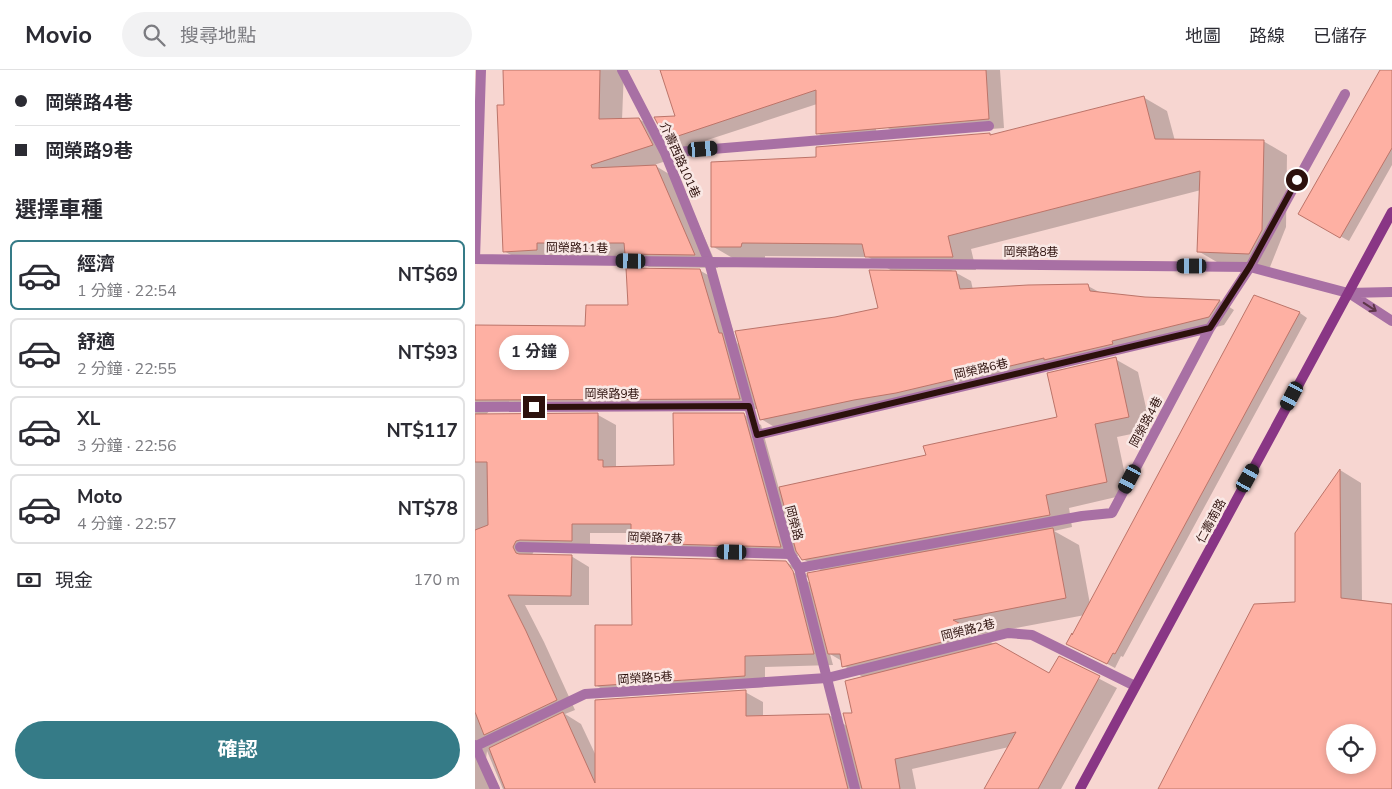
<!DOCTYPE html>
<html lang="zh-TW">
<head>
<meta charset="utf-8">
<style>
  :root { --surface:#fff; --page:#f2f2f3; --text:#2b2b33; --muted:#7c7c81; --line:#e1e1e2; --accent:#357b87 }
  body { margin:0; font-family:"Nunito Sans","Noto Sans TC",sans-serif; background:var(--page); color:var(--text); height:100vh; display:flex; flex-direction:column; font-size:19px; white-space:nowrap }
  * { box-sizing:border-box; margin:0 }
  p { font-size:16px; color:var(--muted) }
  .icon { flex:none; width:28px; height:28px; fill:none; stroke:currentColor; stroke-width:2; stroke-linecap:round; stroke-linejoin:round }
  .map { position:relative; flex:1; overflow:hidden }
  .sheet { display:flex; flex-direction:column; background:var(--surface); width:475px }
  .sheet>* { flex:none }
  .guide { display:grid; align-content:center; height:110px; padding:0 15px; background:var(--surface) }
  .fabs { position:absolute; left:851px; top:654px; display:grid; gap:10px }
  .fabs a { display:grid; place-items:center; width:50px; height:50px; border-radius:50%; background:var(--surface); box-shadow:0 2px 8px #0003; font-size:25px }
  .end { position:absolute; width:22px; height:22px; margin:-11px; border:6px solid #2d110d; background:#fff; box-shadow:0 0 0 2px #fff }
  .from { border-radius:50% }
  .bubble { position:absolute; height:35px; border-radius:18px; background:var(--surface); box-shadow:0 2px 8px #0003; font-size:16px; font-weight:700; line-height:35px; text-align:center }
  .car { position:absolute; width:15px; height:30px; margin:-15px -8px; border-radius:6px; box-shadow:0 0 4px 1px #0007; background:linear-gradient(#222 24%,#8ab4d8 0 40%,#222 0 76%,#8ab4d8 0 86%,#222 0) }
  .guide b { display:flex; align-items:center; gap:18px; height:48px; font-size:19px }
  .guide b+b { border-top:1px solid var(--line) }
  .guide i { width:12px; height:12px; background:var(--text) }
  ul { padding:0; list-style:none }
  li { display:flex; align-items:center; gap:15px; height:70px; margin:0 10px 8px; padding:0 5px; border:2px solid var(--line); border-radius:8px }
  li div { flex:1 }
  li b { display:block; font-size:19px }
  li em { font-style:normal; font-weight:700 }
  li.active { border-color:var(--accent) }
  li>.icon { width:45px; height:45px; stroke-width:1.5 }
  h2 { padding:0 15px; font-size:22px; line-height:60px }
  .pay { display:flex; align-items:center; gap:12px; height:55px; padding:0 15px; font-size:19px }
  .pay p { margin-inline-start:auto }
  .cta { display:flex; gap:10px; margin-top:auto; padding:10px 15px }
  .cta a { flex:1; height:58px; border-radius:30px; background:var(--accent); color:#fff; font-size:20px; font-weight:700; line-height:58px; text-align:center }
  header { display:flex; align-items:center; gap:30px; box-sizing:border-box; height:70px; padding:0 25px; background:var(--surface); border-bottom:1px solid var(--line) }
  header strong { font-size:24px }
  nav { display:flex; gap:28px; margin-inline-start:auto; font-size:18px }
  .search { width:350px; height:45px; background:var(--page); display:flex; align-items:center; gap:12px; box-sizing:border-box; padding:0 18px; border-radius:28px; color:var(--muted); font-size:19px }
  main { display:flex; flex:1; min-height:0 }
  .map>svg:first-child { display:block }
  .shadow { fill:#0003; fill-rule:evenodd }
  .building { fill:#feb0a3; stroke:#bc7469; fill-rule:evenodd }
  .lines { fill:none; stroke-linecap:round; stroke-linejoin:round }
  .lane { stroke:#a870a4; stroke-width:10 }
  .street { stroke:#a870a4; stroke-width:10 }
  .secondary { stroke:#893685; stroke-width:10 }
  .oneway { stroke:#5e3749 }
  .route { stroke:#2d110d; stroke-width:6 }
  .labels { text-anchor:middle; stroke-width:5; stroke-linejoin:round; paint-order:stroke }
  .street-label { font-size:12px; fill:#2d110d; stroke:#f9e8e5 }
</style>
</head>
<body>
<header>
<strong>Movio</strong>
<div class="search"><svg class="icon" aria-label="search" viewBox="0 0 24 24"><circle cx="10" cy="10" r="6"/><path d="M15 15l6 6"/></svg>搜尋地點</div>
<nav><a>地圖</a><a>路線</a><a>已儲存</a></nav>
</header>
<main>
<section class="sheet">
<div class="guide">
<b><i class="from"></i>岡榮路4巷</b>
<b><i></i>岡榮路9巷</b>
</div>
<h2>選擇車種</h2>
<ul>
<li class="active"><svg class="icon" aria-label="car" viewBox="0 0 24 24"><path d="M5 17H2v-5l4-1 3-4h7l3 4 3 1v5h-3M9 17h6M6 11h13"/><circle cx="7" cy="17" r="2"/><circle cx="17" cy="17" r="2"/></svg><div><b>經濟</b><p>1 分鐘 · 22:54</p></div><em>NT$69</em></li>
<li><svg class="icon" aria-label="car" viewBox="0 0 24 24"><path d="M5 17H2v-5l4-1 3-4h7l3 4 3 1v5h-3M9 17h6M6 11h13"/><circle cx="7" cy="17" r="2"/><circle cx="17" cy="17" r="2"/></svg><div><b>舒適</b><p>2 分鐘 · 22:55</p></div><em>NT$93</em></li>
<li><svg class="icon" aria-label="car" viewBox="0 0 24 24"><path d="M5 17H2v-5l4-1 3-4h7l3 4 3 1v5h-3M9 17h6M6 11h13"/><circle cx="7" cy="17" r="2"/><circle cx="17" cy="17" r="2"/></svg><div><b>XL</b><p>3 分鐘 · 22:56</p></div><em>NT$117</em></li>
<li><svg class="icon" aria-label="car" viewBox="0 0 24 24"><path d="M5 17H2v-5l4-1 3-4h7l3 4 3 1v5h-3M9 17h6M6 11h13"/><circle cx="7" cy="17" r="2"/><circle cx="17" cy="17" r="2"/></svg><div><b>Moto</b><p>4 分鐘 · 22:57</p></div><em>NT$78</em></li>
</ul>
<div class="pay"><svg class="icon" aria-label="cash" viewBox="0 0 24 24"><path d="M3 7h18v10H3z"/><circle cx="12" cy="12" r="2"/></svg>現金<p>170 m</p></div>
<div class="cta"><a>確認</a></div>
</section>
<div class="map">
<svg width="917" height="719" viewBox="0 0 917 719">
  <rect width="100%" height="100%" fill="#f7d6d1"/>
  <path class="shadow" d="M 29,0 L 149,0 L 147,50 L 164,49 L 189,64 L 202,47 L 186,0 L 387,0 L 403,68 L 358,72 L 342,63 L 342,34 L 208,78 L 190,68 L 200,88 L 179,95 L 204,110 L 243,198 L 174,197 L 155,186 L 84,186 L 52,194 L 29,181 L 30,36 Z
    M 411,0 L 525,0 L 529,58 L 427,66 L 411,57 Z
    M 906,0 L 917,0 L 917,95 L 874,171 L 824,143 Z
    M 668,27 L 692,41 L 700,71 L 788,71 L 812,85 L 811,157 L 795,197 L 747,195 L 723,181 L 726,120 L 496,179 L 501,200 L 476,200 L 496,211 L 498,220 L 613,216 L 626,223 L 670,228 L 745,231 L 759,240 L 749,255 L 651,280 L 301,358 L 286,349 L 283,339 L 19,340 L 14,341 L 11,345 L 123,345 L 141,355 L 141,398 L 201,396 L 268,344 L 286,355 L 304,419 L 452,386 L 584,348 L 640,289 L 663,302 L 676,360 L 642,367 L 654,424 L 594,438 L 597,457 L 579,461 L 604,475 L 615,534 L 779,227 L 825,243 L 832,248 L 648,587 L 646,586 L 640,598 L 592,573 L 597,564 L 599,565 L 610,545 L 503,565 L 575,605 L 584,588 L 642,618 L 586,719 L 511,719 L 534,677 L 437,699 L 441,719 L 28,719 L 12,681 L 11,689 L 25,719 L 0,719 L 0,256 L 111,258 L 154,237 L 224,200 L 242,210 L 262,273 L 266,276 L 361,248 L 404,239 L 419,202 L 393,187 L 290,186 L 290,190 L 261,190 L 237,176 L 342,88 L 514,64 L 517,66 ZM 115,463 L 157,463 L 157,472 L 175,483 L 323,486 L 321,480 L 328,489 L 349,502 L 335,513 L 315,500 L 316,498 L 335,509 L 331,504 L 311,492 L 158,556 L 122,616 L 141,627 L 290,617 L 290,597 L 358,595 L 355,584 L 367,591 L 369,596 L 388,607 L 379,644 L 372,656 L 354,645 L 288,647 L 288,632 L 270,622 L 122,688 L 106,654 L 90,644 L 100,640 L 69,572 L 50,535 L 114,535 L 114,497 L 96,486 L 57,485 L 59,481 L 115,481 Z
    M 865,400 L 886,413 L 887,532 L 917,719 L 684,719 L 822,533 ZM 860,662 L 892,662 L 892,695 L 860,695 Z"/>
  <path class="building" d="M 28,0 L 125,0 L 124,49 L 164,48 L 178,75 L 116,95 L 117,98 L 181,95 L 220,185 L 150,184 L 149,173 L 62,173 L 62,180 L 28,182 L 22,35 L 29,35 Z
    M 185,0 L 511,0 L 514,49 L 341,64 L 341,20 L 191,70 L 179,47 L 200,46 Z
    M 905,0 L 917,0 L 917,78 L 865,168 L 823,144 Z
    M 669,26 L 680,69 L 789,70 L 787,160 L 774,184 L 722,182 L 725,101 L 473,166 L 478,187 L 390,187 L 387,174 L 267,173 L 266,177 L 236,177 L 236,92 L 341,87 L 341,77 L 515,63 L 515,65 Z
    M 151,198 L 225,199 L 244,263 L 247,263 L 265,329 L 0,330 L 0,255 L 110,256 L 111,235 L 153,235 Z
    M 394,200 L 481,201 L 485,219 L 553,215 L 613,214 L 615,221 L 670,227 L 745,230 L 734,247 L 637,271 L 638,274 L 569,290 L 569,288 L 421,323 L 379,330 L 285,350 L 260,261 L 360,247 L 403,238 Z
    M 779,225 L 825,242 L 640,584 L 638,583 L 632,594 L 591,574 L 597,563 L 597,565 Z
    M 641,287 L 654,347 L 620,354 L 632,412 L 571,425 L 575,445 L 327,490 L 321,481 L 304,417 L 451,385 L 448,376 L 582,347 L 572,303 Z
    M 123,343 L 123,390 L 128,390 L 128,397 L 199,395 L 198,343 L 269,343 L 306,477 L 156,473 L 156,454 L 97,454 L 97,471 L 45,470 L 41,471 L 38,477 L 41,483 L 44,484 L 97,485 L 96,526 L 33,525 L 51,561 L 82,630 L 9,665 L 0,642 L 0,460 L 13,455 L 12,392 L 0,392 L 0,344 Z
    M 865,399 L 866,528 L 917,534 L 917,719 L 683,719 L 779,534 L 820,532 L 820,463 ZM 860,662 L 892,662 L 892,695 L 860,695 Z
    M 578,458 L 591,528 L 478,550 L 503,563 L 367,597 L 365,584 L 353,584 L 332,503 Z
    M 156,487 L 311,491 L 318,501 L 339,584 L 270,586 L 270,606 L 120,616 L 120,555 L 157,555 Z
    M 521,573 L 574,603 L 584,586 L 625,606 L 563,719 L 509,719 L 541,662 L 420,689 L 425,719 L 387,719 L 368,643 L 377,643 L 370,611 Z
    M 271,620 L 271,646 L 354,644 L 373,719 L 30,719 L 14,678 L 88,642 L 120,713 L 120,630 Z"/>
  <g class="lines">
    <path class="lane" d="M 147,0 L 190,83 L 234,192
      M 190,83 L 514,56
      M 0,337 L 274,336
      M 282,365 L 735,258
      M 45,477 L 315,484
      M 324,498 L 607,446 L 637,443 L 735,258 L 775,197 L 870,24
      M 0,675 L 20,719
      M 1,676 L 110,624 L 352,608 L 533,563 L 557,565 L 660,616"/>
    <path class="street" d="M 0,189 L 234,192 L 775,197 L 873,223 L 917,222
      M 0,189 L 6,0
      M 234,192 L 315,484 L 324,498 L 380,719
      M 874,223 L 917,251"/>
    <path class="secondary" d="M 605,719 L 917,142"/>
  </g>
  <defs><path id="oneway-shaft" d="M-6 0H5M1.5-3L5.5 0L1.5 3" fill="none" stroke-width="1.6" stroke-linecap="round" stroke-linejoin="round" transform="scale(1.25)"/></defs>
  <use class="oneway" href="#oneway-shaft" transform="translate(895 237) rotate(33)"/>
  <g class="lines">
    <path class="route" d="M 59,337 L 274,336 L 282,365 L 735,258 L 775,196 L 822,110"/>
  </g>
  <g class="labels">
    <g class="street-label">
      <text transform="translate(205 90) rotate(66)" y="4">介壽西路101巷</text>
      <text transform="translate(102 178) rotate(1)" y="4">岡榮路11巷</text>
      <text x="556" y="186">岡榮路8巷</text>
      <text transform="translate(506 299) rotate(-13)" y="4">岡榮路6巷</text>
      <text x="137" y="328">岡榮路9巷</text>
      <text transform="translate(671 352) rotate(-62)" y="4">岡榮路4巷</text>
      <text transform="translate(736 451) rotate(-62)" y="4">仁壽南路</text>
      <text transform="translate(319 453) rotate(75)" y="4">岡榮路</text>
      <text transform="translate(180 468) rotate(2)" y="4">岡榮路7巷</text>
      <text transform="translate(493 560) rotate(-14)" y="4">岡榮路2巷</text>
      <text transform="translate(170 608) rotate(-4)" y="4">岡榮路5巷</text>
    </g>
  </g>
</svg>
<div class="fabs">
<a><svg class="icon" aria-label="locate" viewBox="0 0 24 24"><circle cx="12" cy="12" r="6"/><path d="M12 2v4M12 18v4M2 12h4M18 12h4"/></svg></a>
</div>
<i class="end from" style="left:822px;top:110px"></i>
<i class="end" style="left:59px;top:337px"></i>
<div class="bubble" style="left:24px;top:265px;width:70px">1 分鐘</div>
<i class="car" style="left:228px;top:79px;rotate:85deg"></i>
<i class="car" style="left:156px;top:191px;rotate:271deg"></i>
<i class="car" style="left:717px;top:196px;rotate:270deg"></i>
<i class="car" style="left:817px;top:326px;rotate:208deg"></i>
<i class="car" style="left:773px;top:408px;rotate:29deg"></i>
<i class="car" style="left:655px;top:409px;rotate:208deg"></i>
<i class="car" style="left:257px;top:482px;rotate:271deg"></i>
</div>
</main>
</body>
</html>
